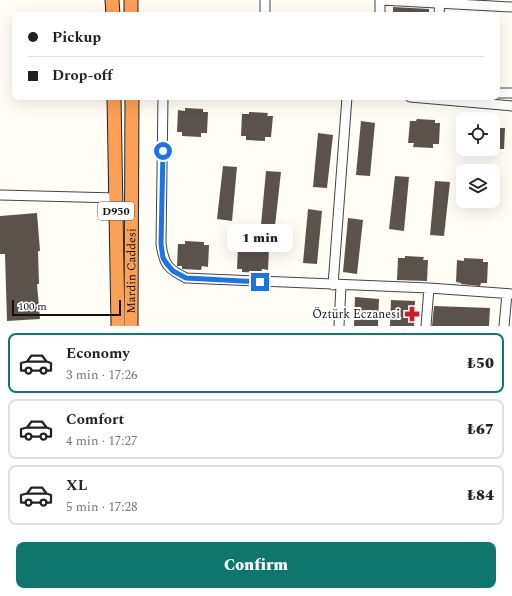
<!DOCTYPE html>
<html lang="en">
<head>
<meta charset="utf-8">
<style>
  :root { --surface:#fff; --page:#f2f2f2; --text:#222; --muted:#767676; --line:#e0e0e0; --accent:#0f766e }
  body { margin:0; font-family:Spectral,serif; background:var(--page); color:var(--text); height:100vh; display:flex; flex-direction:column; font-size:15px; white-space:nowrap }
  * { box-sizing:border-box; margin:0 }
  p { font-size:13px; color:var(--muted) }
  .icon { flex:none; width:22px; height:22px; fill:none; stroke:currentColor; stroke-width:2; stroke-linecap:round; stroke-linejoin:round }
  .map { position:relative; height:326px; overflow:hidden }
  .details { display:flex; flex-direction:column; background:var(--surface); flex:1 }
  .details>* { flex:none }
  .top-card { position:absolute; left:12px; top:12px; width:488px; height:88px; border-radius:8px; box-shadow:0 4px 16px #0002; display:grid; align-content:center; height:88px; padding:0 16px; background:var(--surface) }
  .buttons { position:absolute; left:456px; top:112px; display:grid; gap:8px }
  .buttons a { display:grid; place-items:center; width:44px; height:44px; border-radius:8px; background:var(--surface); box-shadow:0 4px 16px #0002; font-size:20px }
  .scale { position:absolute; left:12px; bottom:10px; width:109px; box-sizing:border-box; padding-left:4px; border:2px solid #111; border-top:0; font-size:11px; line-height:14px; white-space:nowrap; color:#111; -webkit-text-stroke:3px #fff; paint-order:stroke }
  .end { position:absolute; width:18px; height:18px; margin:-9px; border:5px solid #1a73e8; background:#fff; box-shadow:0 0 0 2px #fff }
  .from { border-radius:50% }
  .bubble { position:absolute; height:28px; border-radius:8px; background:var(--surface); box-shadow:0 4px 16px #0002; font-size:13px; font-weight:800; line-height:28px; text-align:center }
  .top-card b { display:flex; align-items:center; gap:14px; height:38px; font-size:15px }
  .top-card b+b { border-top:1px solid var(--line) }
  .top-card i { width:10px; height:10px; background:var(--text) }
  ul { padding:7px 0 0; list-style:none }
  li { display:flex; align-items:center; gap:12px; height:60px; margin:0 8px 6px; padding:0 8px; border:2px solid var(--line); border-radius:8px }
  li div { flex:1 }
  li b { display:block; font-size:15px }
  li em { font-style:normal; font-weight:800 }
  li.on { border-color:var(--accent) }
  li>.icon { width:36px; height:36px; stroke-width:1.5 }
  .cta { display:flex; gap:8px; margin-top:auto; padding:8px 16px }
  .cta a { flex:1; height:46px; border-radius:8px; background:var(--accent); color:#fff; font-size:16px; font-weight:800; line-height:46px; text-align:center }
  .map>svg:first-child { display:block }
  .building { fill:#5b524c }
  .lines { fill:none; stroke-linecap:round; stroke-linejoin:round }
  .minor-casing { stroke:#444; stroke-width:11 }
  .highway-casing { stroke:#222; stroke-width:15 }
  .minor { stroke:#fff; stroke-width:9 }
  .highway { stroke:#fca056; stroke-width:13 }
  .route { stroke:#1a73e8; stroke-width:5 }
  .labels { text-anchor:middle; stroke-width:4; stroke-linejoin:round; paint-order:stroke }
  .shield { fill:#fff; stroke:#585858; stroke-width:1 }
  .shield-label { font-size:11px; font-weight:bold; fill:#111 }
  .street-label { font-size:12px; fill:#111; stroke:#fff }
  .poi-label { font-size:12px; fill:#111; stroke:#fff; text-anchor:end }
</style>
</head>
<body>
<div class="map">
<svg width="512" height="326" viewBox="0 0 512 326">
  <rect width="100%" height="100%" fill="#fffdf5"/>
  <path class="building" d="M 393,7 L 429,9 L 429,15 L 393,15 Z
    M 185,108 L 203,109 L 203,112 L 208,112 L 207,133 L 201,133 L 201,137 L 182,136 L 182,132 L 177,132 L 178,110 L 185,111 Z
    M 249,112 L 268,113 L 267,116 L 273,116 L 271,137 L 265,137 L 265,141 L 246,140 L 246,136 L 241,136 L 242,114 L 249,114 Z
    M 417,119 L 435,120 L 435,123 L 440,123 L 439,144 L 433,144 L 433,148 L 413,147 L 414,143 L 408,143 L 410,121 L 416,121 Z
    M 361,121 L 375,123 L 370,176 L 356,175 Z
    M 493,124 L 500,125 L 500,128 L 505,128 L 504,149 L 493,149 Z
    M 318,133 L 333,135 L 327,188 L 313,187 Z
    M 223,166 L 237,167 L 232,221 L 217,219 Z
    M 266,171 L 281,172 L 275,226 L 261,225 Z
    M 395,176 L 409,177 L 404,231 L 389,229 Z
    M 435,181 L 450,182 L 444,236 L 430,235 Z
    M 308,209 L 322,211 L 317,264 L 303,263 Z
    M 37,213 L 40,251 L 38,251 L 39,284 L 37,284 L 40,319 L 7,321 L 5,254 L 0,254 L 0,216 Z
    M 348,218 L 363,220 L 357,274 L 343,272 Z
    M 185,241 L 204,242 L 204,245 L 209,245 L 208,267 L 202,266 L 201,270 L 182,269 L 182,266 L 177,266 L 178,244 L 185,244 Z
    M 245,244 L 264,245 L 264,248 L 269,248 L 268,270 L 262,269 L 261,273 L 242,272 L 242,269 L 237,269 L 238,247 L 245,247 Z
    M 405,256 L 424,257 L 423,260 L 428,260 L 427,281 L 397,280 L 398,258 L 405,258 Z
    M 464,258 L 483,259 L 483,262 L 488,262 L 487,283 L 481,283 L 480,286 L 461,284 L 461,283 L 456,282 L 457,260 L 464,261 Z
    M 355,297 L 379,299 L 378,326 L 354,326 Z
    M 391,300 L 415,301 L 414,326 L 390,326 Z
    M 434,306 L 490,308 L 489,326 L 432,326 Z"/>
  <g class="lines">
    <g class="minor-casing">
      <path id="minor" d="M 381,0 L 512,7
        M 265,15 L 265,0
        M 380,15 L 380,0
        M 439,15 L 440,0
        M 497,93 L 512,93
        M 163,97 L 161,244 C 164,265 168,269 186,278 L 429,288 L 512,294
        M 410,97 L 512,106
        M 0,195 L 116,198
        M 333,285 L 347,97
        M 339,326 L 341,286
        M 426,326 L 429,288
        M 504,326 L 507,294"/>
    </g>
    <g class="highway-casing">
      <g id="highway">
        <path d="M 112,0 L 113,15"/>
        <path d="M 131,0 L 131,15"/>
        <path d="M 114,97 L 118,326"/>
        <path id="s1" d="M 131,326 L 132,97"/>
      </g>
    </g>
    <use href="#minor" class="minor"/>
    <use href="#highway" class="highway"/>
  </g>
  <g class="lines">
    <path class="route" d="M 163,151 L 161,244 L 163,258 L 167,264 L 173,271 L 186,278 L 260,282"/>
  </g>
  <defs>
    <g id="pharmacy-bare" transform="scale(1.2)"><path d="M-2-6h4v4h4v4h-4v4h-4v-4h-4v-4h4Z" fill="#cc1e29" stroke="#fff" stroke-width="2.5" paint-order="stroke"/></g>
  </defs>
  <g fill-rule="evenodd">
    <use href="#pharmacy-bare" x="412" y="314"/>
  </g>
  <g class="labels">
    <rect class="shield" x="98" y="202" width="36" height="18" rx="3"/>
    <g class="shield-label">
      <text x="116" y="215">D950</text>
    </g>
    <g class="street-label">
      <text dy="4" stroke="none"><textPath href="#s1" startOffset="55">Mardin Caddesi</textPath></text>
    </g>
    <g class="poi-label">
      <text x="400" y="318">Öztürk Eczanesi</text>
    </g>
  </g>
</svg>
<div class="buttons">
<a><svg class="icon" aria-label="locate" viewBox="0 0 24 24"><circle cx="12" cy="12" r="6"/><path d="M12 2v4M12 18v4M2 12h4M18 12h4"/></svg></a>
<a><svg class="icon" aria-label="layers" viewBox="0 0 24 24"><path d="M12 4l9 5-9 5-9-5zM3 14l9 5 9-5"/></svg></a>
</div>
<div class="scale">100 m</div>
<i class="end from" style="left:163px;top:151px"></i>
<i class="end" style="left:260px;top:282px"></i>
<div class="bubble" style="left:227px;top:224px;width:66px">1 min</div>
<div class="top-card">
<b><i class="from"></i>Pickup</b>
<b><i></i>Drop-off</b>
</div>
</div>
<section class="details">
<ul>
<li class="on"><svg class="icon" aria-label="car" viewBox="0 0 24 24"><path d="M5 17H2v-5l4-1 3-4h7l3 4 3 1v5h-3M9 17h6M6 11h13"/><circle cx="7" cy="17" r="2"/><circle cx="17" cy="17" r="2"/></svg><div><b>Economy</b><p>3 min · 17:26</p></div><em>₺50</em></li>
<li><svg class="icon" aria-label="car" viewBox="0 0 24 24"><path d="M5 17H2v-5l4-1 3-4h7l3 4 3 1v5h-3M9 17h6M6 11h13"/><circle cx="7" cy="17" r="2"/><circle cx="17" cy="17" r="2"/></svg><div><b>Comfort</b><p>4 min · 17:27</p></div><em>₺67</em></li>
<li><svg class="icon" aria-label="car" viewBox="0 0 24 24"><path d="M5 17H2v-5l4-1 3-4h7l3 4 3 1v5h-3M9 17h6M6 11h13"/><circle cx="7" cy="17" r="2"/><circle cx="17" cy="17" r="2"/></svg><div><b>XL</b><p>5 min · 17:28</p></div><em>₺84</em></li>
</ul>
<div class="cta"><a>Confirm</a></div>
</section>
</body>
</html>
